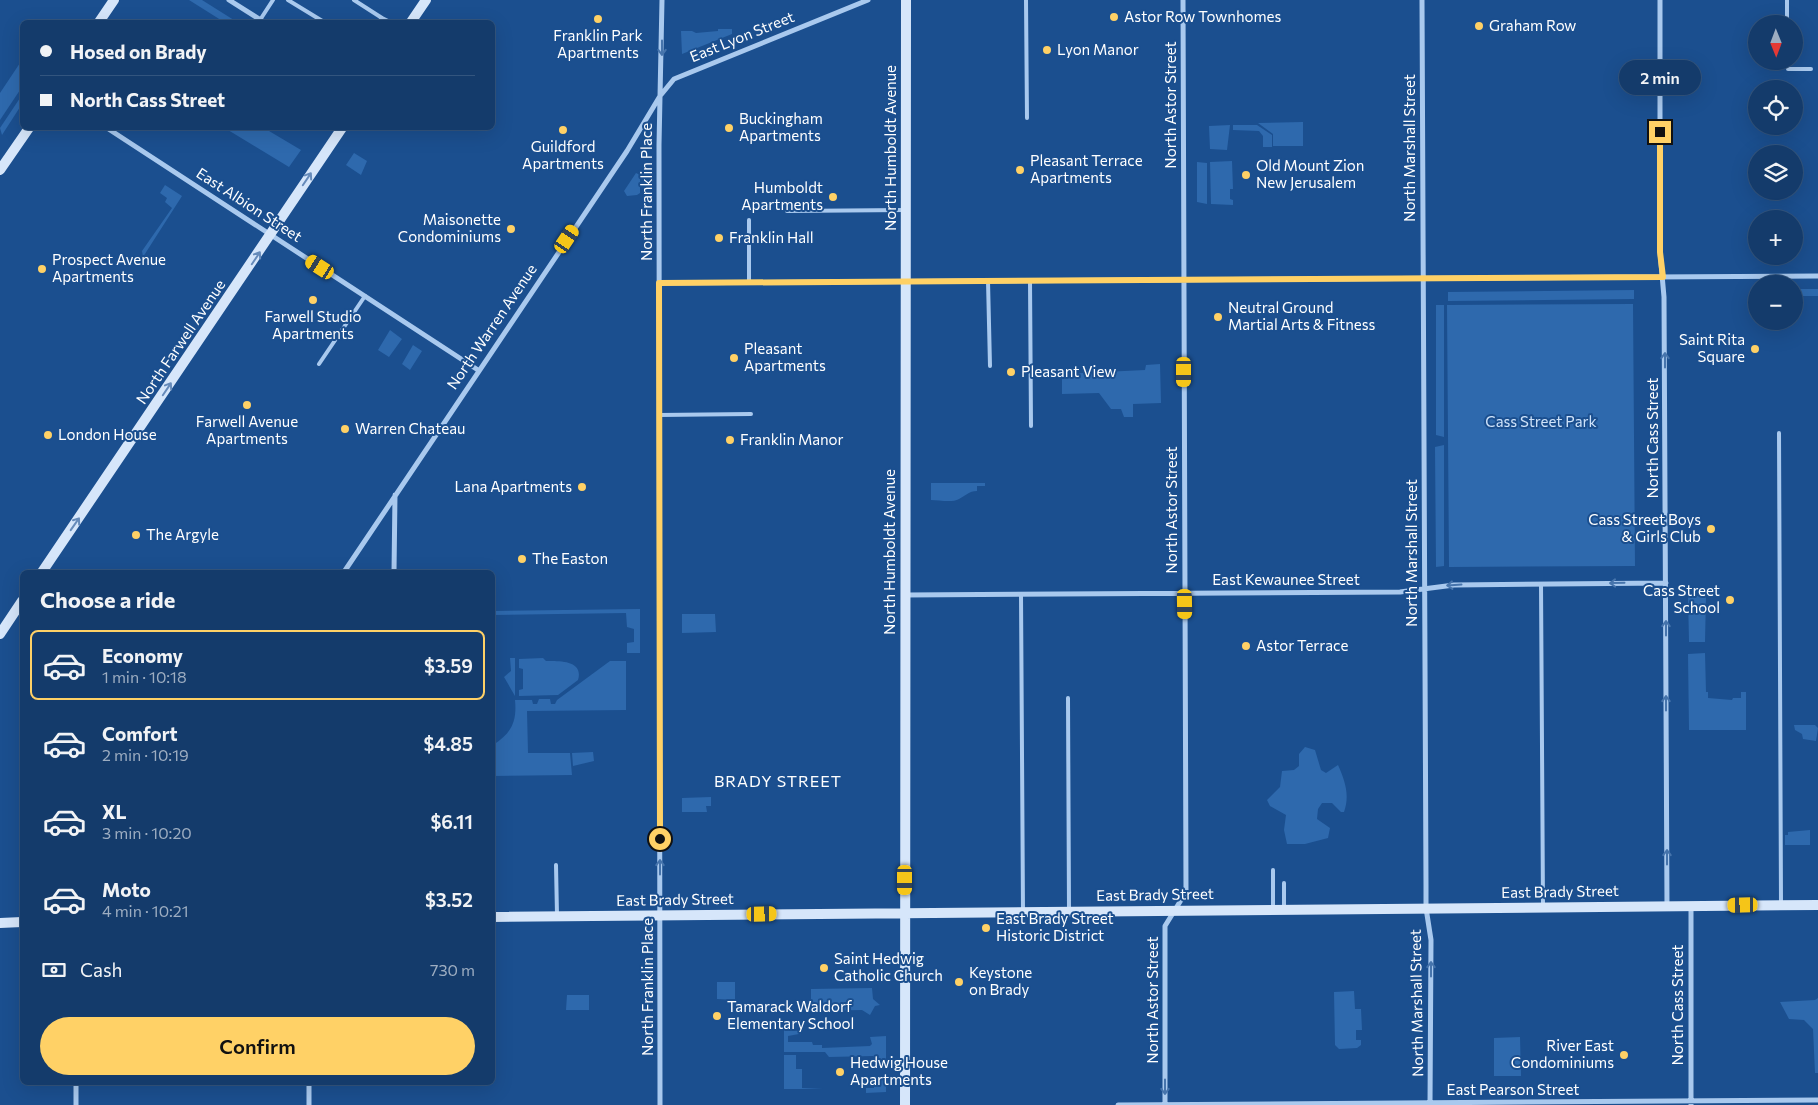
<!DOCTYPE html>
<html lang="en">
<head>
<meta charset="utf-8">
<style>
  :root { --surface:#143b6b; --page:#1d4271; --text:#f1f3f6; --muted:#9dadc1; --line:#33557e; --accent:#ffd166 }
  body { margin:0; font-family:Commissioner,sans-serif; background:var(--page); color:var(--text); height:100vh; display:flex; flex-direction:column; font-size:19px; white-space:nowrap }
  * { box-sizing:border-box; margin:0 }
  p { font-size:16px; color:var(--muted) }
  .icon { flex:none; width:28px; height:28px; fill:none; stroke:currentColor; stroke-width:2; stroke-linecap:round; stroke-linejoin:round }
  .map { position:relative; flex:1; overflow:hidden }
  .side { position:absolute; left:20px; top:570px; width:475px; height:515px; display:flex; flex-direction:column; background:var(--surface); border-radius:8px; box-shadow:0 5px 20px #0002,0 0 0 1px var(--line) }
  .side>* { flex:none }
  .top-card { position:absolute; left:20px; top:20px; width:475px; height:110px; border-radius:8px; box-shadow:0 5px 20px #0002,0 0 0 1px var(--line); display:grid; align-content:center; height:110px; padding:0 20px; background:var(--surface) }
  .needle { width:32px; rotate:179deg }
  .buttons { position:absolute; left:1748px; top:15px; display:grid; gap:10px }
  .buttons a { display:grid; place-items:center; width:55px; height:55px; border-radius:50%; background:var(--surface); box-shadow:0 5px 20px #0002,0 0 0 1px var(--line); font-size:25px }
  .end { position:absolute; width:22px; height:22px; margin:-11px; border:6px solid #ffd166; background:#111; box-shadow:0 0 0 2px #111 }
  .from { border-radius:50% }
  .bubble { position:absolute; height:35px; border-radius:18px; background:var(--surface); box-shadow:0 5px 20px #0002,0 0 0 1px var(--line); font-size:16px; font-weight:600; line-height:35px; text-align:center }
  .car { position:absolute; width:15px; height:30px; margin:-15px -8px; border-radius:6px; box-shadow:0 0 4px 1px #0007; background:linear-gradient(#f5c518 24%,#345 0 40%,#f5c518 0 76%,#345 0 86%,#f5c518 0) }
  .top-card b { display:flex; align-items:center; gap:18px; height:48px; font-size:19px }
  .top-card b+b { border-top:1px solid var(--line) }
  .top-card i { width:12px; height:12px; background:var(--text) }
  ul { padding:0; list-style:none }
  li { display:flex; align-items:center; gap:15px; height:70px; margin:0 10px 8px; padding:0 10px; border:2px solid transparent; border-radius:8px }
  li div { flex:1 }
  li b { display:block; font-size:19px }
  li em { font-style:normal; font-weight:600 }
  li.on { border-color:var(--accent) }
  li>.icon { width:45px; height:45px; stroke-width:1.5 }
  h2 { padding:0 20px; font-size:22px; line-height:60px }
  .pay { display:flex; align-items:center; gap:12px; height:55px; padding:0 20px; font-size:19px }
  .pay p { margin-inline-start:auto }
  .button { display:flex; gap:10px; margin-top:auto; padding:10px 20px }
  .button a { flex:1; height:58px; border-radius:30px; background:var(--accent); color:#111; font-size:20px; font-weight:600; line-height:58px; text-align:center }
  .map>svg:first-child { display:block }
  .green { fill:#2e69ad }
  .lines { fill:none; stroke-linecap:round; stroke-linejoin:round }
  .lane { stroke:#a9c9ee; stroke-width:4 }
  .street { stroke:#a9c9ee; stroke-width:5 }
  .secondary { stroke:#d6e6fa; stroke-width:10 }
  .oneway { stroke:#4674ac }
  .oneway2 { stroke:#668bba }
  .route { stroke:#ffd166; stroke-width:6 }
  .poi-dot { fill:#ffd166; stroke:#1b4f8f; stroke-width:2 }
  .labels { text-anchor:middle; stroke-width:4; stroke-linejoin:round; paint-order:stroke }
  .poi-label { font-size:15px; fill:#fff; stroke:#1b4f8f; text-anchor:start }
  .street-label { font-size:15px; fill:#fff; stroke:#1b4f8f }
  .park-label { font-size:15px; fill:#cfe3fa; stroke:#1b4f8f }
  .neighbourhood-label { font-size:16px; letter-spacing:1px; fill:#fff; stroke:#1b4f8f }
</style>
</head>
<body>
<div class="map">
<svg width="1818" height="1105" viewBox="0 0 1818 1105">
  <rect width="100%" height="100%" fill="#1b4f8f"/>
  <path class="green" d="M 189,0 L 202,0 L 237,22 L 224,22 Z
    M 718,29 L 732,29 L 732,34 L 682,54 L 681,31 L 692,31 L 696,33 L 718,31 Z
    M 22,60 L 22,87 L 0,120 L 0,93 Z
    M 22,95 L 22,104 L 2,135 L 0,128 Z
    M 1303,122 L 1303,146 L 1273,146 L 1273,134 L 1258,123 Z
    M 1230,125 L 1227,150 L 1210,149 L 1209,126 Z
    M 1233,125 L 1257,125 L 1272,135 L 1272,147 L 1263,147 L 1263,136 L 1259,131 L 1233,130 Z
    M 229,128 L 264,128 L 301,150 L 289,167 L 228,130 Z
    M 354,153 L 367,161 L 361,175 L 346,165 Z
    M 1232,161 L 1233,189 L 1230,189 L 1230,199 L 1233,200 L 1233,205 L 1211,204 L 1210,162 Z
    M 1197,162 L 1207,163 L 1207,204 L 1197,202 Z
    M 636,173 L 640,175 L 640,193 L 637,195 L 627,196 L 624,191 Z
    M 165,185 L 182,196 L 143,257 L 142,251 L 172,208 L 165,202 L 167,198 L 160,193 Z
    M 1794,289 L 1818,289 L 1818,296 L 1794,296 Z
    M 1634,290 L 1634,299 L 1448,301 L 1448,292 Z
    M 1633,304 L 1635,566 L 1449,567 L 1447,305 Z
    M 1436,305 L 1444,305 L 1444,437 L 1436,435 Z
    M 390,330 L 402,339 L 389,357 L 378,350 Z
    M 413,345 L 422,351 L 410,370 L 402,364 Z
    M 1160,364 L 1161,403 L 1133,404 L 1133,417 L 1124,417 L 1121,409 L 1111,409 L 1099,393 L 1062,394 L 1062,374 L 1145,370 L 1146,365 Z
    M 1444,445 L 1444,566 L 1436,567 L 1435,447 Z
    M 931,483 L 985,483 L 985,486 L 977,486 L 977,491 C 969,491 965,496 959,499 C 952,503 939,500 931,500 Z
    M 1688,596 L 1706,596 L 1705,642 L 1689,642 Z
    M 640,609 L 640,653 L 627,653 L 627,643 L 634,642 L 634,629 L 627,627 L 626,613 L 492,615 L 493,611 Z
    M 682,614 L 715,614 L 716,632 L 682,633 Z
    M 1705,653 L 1706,692 L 1708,692 L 1708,698 L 1732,700 L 1733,698 L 1741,698 L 1741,692 L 1746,692 L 1746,730 L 1689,730 L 1688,654 Z
    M 510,658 L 515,658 L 515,696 L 504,677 L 511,671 Z
    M 543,658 L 546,661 C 559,661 584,660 578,680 L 558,695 L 519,696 L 519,690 L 523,689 L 523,669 L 519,668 L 519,659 Z
    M 610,661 L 626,661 L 626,710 L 527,711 L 528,753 L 570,753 L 572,775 L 493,776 L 493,745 C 512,733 517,721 515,700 L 532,700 L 533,704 L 537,704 L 539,699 L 550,699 L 551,704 L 555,704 L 557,700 Z
    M 1794,725 L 1815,725 L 1818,728 L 1816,741 L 1803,739 L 1802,734 L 1795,730 Z
    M 1305,747 L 1315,750 L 1321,770 L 1326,773 L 1338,765 C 1345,781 1350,795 1344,812 L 1341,812 L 1332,803 L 1322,803 L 1318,809 L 1317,819 L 1330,828 L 1328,838 L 1305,844 L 1287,844 L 1284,830 L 1286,815 L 1270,806 L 1267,800 L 1280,787 L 1282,771 L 1294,770 L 1299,766 L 1299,754 Z
    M 593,752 L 594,761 L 573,766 L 572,753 Z
    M 711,797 L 711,806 L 706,806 L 707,812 L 682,812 L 682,798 Z
    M 1810,830 L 1810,845 L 1785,845 L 1785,835 L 1788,835 L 1788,832 Z
    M 717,982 L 735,982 L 735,1000 L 717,999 Z
    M 872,988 L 873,999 L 880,1005 L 875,1006 L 870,1015 L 862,1010 L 811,1011 L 811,989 Z
    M 1354,991 L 1355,1009 L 1361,1009 L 1362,1030 L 1356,1030 L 1356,1040 L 1361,1040 L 1361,1045 L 1357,1048 L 1339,1049 L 1335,1045 L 1334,992 Z
    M 567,995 L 589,995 L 589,1010 L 566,1010 Z
    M 1818,998 L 1818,1073 L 1815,1073 L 1813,1029 L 1804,1020 L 1789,1019 L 1780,1002 L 1815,1000 Z
    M 784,1030 L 799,1031 L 799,1034 L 788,1036 L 788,1042 L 812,1042 L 813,1045 L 822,1045 L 822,1048 L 870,1046 L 872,1044 L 870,1037 L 886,1036 L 886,1066 L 873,1056 L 829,1057 L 825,1052 L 784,1052 Z
    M 1520,1037 L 1521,1076 L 1494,1076 L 1494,1038 Z
    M 784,1055 L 796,1055 L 796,1069 L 802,1069 L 802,1088 L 823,1089 L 784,1089 Z
    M 879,1076 L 886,1076 L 886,1092 L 866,1093 L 866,1088 L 874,1088 L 874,1080 L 879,1080 Z"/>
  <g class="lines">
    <path class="lane" d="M 288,0 L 324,22
      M 354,0 L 382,18 L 379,22
      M 1026,0 L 1027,118
      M 1787,0 L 1787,24
      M 382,18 L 390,22
      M 260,20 L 273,0
      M 1788,61 L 1788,69 L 1811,69
      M 787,211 L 905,210
      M 749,220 L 749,282
      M 988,281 L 990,366
      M 1030,281 L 1031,426
      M 319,364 L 365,296
      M 659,415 L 751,414
      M 1779,433 L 1781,905
      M 1541,584 L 1543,907
      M 1021,594 L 1023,912
      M 1068,698 L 1069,911
      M 556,865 L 557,915
      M 1273,870 L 1273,909
      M 1284,883 L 1284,908"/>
    <path class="street" d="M 229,0 L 264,22
      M 1422,0 L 1426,886 L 1426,908 L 1431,940 L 1430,1105
      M 1660,0 L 1660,252 L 1664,297 L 1667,906
      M 107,128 L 478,370
      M 659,283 L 1818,276
      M 344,572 L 627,151 L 660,96 L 674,79 L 868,0
      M 394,572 L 395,495
      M 906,595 L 1400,592 L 1454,585 L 1666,583
      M 76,1082 L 76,1105
      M 309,1082 L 309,1105
      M 660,1105 L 659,145 L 662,0
      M 1118,1105 L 1818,1100
      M 1165,1105 L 1165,926 L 1186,892 L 1183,0
      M 1691,1105 L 1691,906"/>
    <path class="secondary" d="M 99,22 L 114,0
      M 411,22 L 426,0
      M 0,170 L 29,128
      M 42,572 L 342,128
      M 0,634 L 22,601
      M 492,917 L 1818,905
      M 0,923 L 22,922
      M 905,1105 L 906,0"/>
  </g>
  <defs><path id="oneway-shaft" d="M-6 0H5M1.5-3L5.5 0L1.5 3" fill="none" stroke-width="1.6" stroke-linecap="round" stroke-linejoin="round" transform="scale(1.25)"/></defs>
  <g class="oneway">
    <use href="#oneway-shaft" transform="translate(662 48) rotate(90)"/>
    <use href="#oneway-shaft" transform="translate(1665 360) rotate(-90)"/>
    <use href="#oneway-shaft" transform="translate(1617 583) rotate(179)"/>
    <use href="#oneway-shaft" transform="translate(1454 585) rotate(176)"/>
    <use href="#oneway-shaft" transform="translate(1666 628) rotate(-90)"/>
    <use href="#oneway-shaft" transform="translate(1666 703) rotate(-90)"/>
    <use href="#oneway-shaft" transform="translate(1667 857) rotate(-90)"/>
    <use href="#oneway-shaft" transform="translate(660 867) rotate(-90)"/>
    <use href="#oneway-shaft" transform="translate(1431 969) rotate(-90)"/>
    <use href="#oneway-shaft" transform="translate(1165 1087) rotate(90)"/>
  </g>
  <g class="oneway2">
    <use href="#oneway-shaft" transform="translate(307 179) rotate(-56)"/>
    <use href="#oneway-shaft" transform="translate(256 258) rotate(-56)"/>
    <use href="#oneway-shaft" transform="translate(167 389) rotate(-56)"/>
    <use href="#oneway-shaft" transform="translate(75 524) rotate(-55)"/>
  </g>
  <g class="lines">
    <path class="route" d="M 660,839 L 659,283 L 1663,277 L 1660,252 L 1660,132"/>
  </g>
  <g class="poi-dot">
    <circle cx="1114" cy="17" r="5"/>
    <circle cx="598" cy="19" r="5"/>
    <circle cx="1479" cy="26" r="5"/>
    <circle cx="1047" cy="50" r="5"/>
    <circle cx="729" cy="128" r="5"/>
    <circle cx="563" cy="130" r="5"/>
    <circle cx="1020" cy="170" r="5"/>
    <circle cx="1246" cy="175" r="5"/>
    <circle cx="833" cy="197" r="5"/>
    <circle cx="511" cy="229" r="5"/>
    <circle cx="719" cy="238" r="5"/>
    <circle cx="42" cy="269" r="5"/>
    <circle cx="313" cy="300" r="5"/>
    <circle cx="1218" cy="317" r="5"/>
    <circle cx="1755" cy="349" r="5"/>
    <circle cx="734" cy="358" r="5"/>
    <circle cx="1011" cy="372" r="5"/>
    <circle cx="247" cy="405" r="5"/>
    <circle cx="345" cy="429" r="5"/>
    <circle cx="48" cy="435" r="5"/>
    <circle cx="730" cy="440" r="5"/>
    <circle cx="582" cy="487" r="5"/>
    <circle cx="1711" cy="529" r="5"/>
    <circle cx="136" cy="535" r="5"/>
    <circle cx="522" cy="559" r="5"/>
    <circle cx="1730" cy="600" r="5"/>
    <circle cx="1246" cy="646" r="5"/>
    <circle cx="986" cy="928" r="5"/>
    <circle cx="824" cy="968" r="5"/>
    <circle cx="959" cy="982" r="5"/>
    <circle cx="717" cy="1016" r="5"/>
    <circle cx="1624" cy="1055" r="5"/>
    <circle cx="840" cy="1072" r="5"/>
  </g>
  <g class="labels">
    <g class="poi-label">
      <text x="1124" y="22">Astor Row Townhomes</text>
      <text x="1489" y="31">Graham Row</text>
      <text x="598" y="41" text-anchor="middle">Franklin Park<tspan x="598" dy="17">Apartments</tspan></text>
      <text x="1057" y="55">Lyon Manor</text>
      <text x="739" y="124">Buckingham<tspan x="739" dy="17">Apartments</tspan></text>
      <text x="563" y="152" text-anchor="middle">Guildford<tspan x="563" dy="17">Apartments</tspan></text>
      <text x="1030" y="166">Pleasant Terrace<tspan x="1030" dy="17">Apartments</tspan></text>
      <text x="1256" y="171">Old Mount Zion<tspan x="1256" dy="17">New Jerusalem</tspan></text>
      <text x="823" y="193" text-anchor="end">Humboldt<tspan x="823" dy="17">Apartments</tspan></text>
      <text x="501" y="225" text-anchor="end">Maisonette<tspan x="501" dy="17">Condominiums</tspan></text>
      <text x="729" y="243">Franklin Hall</text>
      <text x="52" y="265">Prospect Avenue<tspan x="52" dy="17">Apartments</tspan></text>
      <text x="1228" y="313">Neutral Ground<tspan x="1228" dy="17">Martial Arts &amp; Fitness</tspan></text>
      <text x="313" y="322" text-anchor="middle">Farwell Studio<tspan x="313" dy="17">Apartments</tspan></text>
      <text x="1745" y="345" text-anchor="end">Saint Rita<tspan x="1745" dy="17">Square</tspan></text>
      <text x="744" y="354">Pleasant<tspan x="744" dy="17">Apartments</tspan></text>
      <text x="1021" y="377">Pleasant View</text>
      <text x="247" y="427" text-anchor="middle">Farwell Avenue<tspan x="247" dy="17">Apartments</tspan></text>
      <text x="355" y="434">Warren Chateau</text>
      <text x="58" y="440">London House</text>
      <text x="740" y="445">Franklin Manor</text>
      <text x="572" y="492" text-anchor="end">Lana Apartments</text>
      <text x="1701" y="525" text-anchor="end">Cass Street Boys<tspan x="1701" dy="17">&amp; Girls Club</tspan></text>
      <text x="146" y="540">The Argyle</text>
      <text x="532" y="564">The Easton</text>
      <text x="1720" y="596" text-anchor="end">Cass Street<tspan x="1720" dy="17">School</tspan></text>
      <text x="1256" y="651">Astor Terrace</text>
      <text x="996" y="924">East Brady Street<tspan x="996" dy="17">Historic District</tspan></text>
      <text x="834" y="964">Saint Hedwig<tspan x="834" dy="17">Catholic Church</tspan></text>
      <text x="969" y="978">Keystone<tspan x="969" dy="17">on Brady</tspan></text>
      <text x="727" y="1012">Tamarack Waldorf<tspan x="727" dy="17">Elementary School</tspan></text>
      <text x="1614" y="1051" text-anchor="end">River East<tspan x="1614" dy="17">Condominiums</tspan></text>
      <text x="850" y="1068">Hedwig House<tspan x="850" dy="17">Apartments</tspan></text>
    </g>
    <g class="street-label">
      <text transform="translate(742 37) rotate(-22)" y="5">East Lyon Street</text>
      <text transform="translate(1171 105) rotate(-90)" y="5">North Astor Street</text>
      <text transform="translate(891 148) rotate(-90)" y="5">North Humboldt Avenue</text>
      <text transform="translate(1410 148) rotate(-90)" y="5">North Marshall Street</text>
      <text transform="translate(647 192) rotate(-90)" y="5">North Franklin Place</text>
      <text transform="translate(249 205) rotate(33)" y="5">East Albion Street</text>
      <text transform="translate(492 327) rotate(-56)" y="5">North Warren Avenue</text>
      <text transform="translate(181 342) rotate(-56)" y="5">North Farwell Avenue</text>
      <text transform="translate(1653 438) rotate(-90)" y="5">North Cass Street</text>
      <text transform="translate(1172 510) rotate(-90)" y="5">North Astor Street</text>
      <text transform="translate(890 552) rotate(-90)" y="5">North Humboldt Avenue</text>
      <text transform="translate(1412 553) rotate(-90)" y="5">North Marshall Street</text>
      <text x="1286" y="585">East Kewaunee Street</text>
      <text transform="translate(1560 892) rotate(-1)" y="5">East Brady Street</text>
      <text transform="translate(1155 895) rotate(-1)" y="5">East Brady Street</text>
      <text transform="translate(675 900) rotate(-1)" y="5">East Brady Street</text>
      <text transform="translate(648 987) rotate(-90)" y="5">North Franklin Place</text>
      <text transform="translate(1153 1000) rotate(-90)" y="5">North Astor Street</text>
      <text transform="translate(1417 1003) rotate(-91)" y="5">North Marshall Street</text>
      <text transform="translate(1678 1005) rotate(-90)" y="5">North Cass Street</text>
      <text x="1513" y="1095">East Pearson Street</text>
    </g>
    <g class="park-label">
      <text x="1541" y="427">Cass Street Park</text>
    </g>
    <g class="neighbourhood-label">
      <text x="778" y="787">BRADY STREET</text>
    </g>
  </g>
</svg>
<div class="buttons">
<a><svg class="needle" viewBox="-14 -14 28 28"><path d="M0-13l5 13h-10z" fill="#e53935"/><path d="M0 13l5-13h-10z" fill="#9dadc1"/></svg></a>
<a><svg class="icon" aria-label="locate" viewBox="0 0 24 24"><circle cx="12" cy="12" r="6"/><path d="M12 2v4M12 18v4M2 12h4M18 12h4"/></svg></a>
<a><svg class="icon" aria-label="layers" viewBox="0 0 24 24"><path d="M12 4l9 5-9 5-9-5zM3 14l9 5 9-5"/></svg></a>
<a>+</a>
<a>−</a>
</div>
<i class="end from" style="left:660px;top:839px"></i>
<i class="end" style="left:1660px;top:132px"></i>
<div class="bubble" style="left:1619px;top:60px;width:82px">2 min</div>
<i class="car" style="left:567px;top:239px;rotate:34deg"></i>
<i class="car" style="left:320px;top:267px;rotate:303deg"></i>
<i class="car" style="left:1184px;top:372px;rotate:180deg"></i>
<i class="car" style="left:1185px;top:604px;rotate:179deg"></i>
<i class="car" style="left:905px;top:880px;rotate:180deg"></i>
<i class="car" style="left:1743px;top:905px;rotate:269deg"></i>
<i class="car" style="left:762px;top:914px;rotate:89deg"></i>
<div class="top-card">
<b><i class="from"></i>Hosed on Brady</b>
<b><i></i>North Cass Street</b>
</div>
<section class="side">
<h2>Choose a ride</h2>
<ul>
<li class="on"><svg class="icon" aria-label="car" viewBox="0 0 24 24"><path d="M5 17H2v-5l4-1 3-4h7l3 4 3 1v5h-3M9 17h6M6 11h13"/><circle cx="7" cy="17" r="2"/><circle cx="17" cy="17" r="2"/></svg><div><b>Economy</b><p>1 min · 10:18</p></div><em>$3.59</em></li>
<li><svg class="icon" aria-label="car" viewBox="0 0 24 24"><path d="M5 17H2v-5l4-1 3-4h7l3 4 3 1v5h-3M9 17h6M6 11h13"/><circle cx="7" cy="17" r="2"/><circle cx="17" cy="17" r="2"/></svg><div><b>Comfort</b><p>2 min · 10:19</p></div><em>$4.85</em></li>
<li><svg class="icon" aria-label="car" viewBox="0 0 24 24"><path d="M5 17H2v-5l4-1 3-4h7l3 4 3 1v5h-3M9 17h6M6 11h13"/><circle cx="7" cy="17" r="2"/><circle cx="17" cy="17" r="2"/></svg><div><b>XL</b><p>3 min · 10:20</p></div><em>$6.11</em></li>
<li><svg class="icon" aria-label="car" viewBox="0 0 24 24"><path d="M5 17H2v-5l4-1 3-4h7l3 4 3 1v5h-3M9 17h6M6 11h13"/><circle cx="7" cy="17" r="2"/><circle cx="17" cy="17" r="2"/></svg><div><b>Moto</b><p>4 min · 10:21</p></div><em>$3.52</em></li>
</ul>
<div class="pay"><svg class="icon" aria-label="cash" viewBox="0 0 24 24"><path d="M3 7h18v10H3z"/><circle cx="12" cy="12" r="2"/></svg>Cash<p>730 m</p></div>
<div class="button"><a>Confirm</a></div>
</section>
</div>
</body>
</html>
